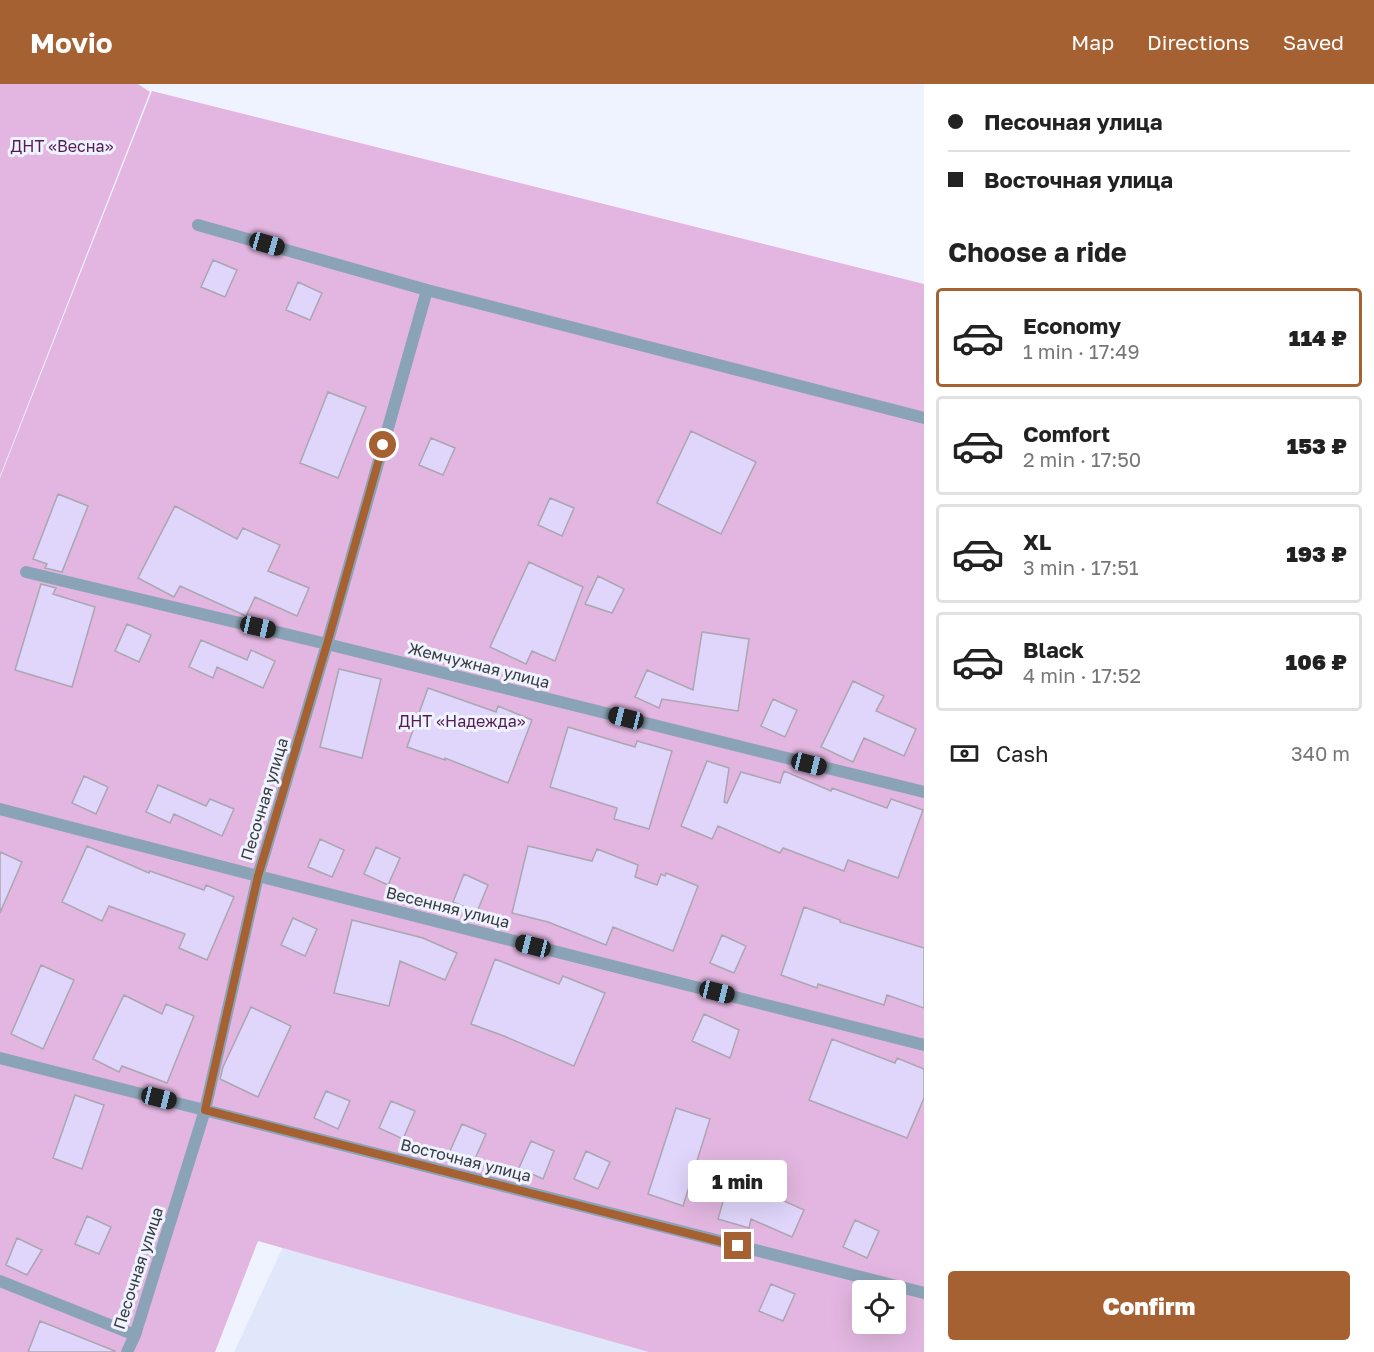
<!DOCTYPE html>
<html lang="en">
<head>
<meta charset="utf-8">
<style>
  :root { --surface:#fff; --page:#f6f6f6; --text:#222; --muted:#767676; --line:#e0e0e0; --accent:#a56132 }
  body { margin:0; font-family:"Golos Text",sans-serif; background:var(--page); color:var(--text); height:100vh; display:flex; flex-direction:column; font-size:22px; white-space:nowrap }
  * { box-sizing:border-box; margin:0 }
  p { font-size:20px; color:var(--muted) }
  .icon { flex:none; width:33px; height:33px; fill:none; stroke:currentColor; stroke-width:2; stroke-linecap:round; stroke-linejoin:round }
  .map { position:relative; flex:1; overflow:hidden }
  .details { display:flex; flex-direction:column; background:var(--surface); width:450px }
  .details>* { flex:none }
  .hud { display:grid; align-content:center; height:132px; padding:0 24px; background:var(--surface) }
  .fabs { position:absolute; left:852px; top:1196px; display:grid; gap:12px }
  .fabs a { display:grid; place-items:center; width:54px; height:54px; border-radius:6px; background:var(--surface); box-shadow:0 6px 24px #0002; font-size:30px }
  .end { position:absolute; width:27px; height:27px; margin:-14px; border:8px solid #a56132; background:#fff; box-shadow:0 0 0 3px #fff }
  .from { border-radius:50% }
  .bubble { position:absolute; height:42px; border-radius:6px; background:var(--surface); box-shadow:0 6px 24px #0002; font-size:20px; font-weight:800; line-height:42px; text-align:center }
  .car { position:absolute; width:18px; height:36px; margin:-18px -9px; border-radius:8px; box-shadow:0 0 4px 2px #0007; background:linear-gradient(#222 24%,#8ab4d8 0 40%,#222 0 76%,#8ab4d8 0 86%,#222 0) }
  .hud b { display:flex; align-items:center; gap:21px; height:57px; font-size:22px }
  .hud b+b { border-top:2px solid var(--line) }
  .hud i { width:15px; height:15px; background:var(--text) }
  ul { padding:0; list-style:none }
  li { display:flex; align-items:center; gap:18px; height:99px; margin:0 12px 9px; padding:0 12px; border:3px solid var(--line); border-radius:6px }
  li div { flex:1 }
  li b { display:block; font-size:22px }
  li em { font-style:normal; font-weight:800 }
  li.on { border-color:var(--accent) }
  li>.icon { width:54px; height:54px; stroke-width:1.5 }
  h2 { padding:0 24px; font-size:27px; line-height:72px }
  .pay { display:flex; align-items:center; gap:15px; height:66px; padding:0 24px; font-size:22px }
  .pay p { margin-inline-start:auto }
  .button { display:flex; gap:12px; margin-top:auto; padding:12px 24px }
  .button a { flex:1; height:69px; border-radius:6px; background:var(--accent); color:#fff; font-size:24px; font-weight:800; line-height:69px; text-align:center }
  header { display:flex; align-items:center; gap:36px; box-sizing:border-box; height:84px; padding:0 30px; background:var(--accent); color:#fff }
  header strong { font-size:28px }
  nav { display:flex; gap:33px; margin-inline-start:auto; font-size:21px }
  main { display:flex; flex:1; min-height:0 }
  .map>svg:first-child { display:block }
  .built { fill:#e1e7fa }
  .green { fill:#e2b6e0; fill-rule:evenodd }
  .building { fill:#e0d5fa; stroke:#aaa6b2; stroke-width:1.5 }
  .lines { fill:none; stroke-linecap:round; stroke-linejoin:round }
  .lane { stroke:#8ba3b6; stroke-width:12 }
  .route { stroke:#a56132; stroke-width:8 }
  .labels { text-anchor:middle; stroke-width:6; stroke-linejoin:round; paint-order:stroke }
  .park-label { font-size:16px; fill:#541b54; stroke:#eff3ff }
  .street-label { font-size:16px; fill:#37393d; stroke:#eff3ff }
</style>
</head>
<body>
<header>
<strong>Movio</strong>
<nav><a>Map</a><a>Directions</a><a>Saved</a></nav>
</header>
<main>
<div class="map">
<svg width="924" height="1268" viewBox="0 0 924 1268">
  <rect width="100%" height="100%" fill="#eff3ff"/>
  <path class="built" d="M 294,1139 L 680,1268 L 234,1268 Z"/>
  <path class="green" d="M 0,0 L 138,0 L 150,8 L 0,392 Z
    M 152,7 L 924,200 L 924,1268 L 649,1268 L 258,1157 L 215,1268 L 0,1268 L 0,394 ZM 862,1206 L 896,1206 L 896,1239 L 862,1239 Z"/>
  <path class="building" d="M 213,176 L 237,186 L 225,213 L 201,203 Z
    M 298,198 L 322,209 L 310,236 L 286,226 Z
    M 328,308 L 366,323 L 338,394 L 300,379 Z
    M 691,347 L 756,378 L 721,450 L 657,419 Z
    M 431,354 L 455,364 L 443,391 L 419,381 Z
    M 58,410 L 88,422 L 62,488 L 45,484 L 47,480 L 33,475 Z
    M 550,414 L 574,424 L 562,452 L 538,441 Z
    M 175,422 L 237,455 L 243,444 L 280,461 L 268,487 L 309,504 L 297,532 L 255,513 L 246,532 L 180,502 L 174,513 L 138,494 Z
    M 529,478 L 583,503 L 555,577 L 532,567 L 526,580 L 490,563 Z
    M 598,492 L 624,505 L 612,529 L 585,520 Z
    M 41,500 L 56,504 L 53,510 L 95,523 L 72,603 L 15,586 Z
    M 127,540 L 151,551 L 139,578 L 115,567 Z
    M 702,548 L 749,555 L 738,627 L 662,615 L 659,624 L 635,613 L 647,586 L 693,606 Z
    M 201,556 L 247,576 L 251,566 L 275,577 L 263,604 L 217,583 L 213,594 L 189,583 Z
    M 339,585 L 381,595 L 362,674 L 320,663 Z
    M 853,597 L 884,612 L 876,627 L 916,645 L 904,672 L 864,654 L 853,678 L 821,663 Z
    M 428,604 L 496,628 L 498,622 L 532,636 L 508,699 L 445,674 L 445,676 L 407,663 Z
    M 773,615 L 797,626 L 785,653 L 761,642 Z
    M 568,643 L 635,663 L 637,657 L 672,667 L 649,745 L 614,735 L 617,724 L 550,703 Z
    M 707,677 L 729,684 L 724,718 L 727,719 L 741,688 L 780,699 L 784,687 L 831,707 L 832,704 L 887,724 L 891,715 L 923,726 L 898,794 L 848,776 L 844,787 L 783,764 L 780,769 L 718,742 L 712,755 L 681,742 Z
    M 84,692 L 108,703 L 96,730 L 72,719 Z
    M 158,701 L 206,722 L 210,715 L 234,725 L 222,752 L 174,730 L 170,739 L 146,728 Z
    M 320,755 L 344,766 L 332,793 L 308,783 Z
    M 87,762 L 149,789 L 150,787 L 204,806 L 206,801 L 234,813 L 207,876 L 179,864 L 185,850 L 109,822 L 102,837 L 62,818 Z
    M 528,762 L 592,777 L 597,765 L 638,781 L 635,793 L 657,801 L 661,790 L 665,792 L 666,789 L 698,802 L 673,867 L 613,843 L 606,861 L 548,838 L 512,829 Z
    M 376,763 L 400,774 L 388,801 L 364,790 Z
    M 0,768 L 22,778 L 0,829 Z
    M 464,790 L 488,801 L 477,828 L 453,818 Z
    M 804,823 L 840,836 L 840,838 L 924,864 L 924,924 L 887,911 L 884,921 L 818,900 L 817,904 L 781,891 Z
    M 293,834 L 317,845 L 305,872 L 281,861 Z
    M 352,836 L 423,854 L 457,869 L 445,896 L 400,877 L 389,922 L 334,909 Z
    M 722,851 L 746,862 L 734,889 L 710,879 Z
    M 495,875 L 559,900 L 563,892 L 605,909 L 574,982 L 504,952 L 471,940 Z
    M 41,881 L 74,896 L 43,965 L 11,950 Z
    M 124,911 L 162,930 L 166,920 L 194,932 L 167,999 L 122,982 L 119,988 L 93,975 Z
    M 251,923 L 291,942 L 258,1013 L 220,995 L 223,983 Z
    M 704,930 L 739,946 L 730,974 L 692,957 Z
    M 832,955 L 895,979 L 897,974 L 924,985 L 924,1014 L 907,1054 L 809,1016 Z
    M 326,1007 L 350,1017 L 338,1045 L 314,1034 Z
    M 75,1011 L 104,1021 L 82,1085 L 53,1074 Z
    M 391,1017 L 415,1027 L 403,1055 L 379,1044 Z
    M 676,1024 L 710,1035 L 683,1122 L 648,1110 Z
    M 462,1040 L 486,1050 L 474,1077 L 450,1067 Z
    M 531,1057 L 554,1067 L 543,1095 L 519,1084 Z
    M 586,1067 L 610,1078 L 598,1105 L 574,1095 Z
    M 732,1086 L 763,1095 L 760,1106 L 804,1126 L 792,1153 L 751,1135 L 749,1144 L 718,1135 Z
    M 87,1132 L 111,1143 L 99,1170 L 75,1160 Z
    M 855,1136 L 879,1147 L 867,1174 L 843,1163 Z
    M 17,1154 L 42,1166 L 27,1191 L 6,1181 Z
    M 771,1200 L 795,1210 L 783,1237 L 759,1227 Z
    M 40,1237 L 115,1267 L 114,1268 L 28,1268 Z"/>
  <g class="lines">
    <path class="lane" d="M 198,141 L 427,206 L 924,334
      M 26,488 L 327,560 L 924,708
      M 0,725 L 258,792 L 924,961
      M 0,974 L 924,1209
      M 0,1197 L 135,1251
      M 127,1268 L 135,1251 L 205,1026 L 258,792 L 327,560 L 427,206"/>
  </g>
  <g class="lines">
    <path class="route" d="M 383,361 L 327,560 L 258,792 L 205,1026 L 738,1162"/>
  </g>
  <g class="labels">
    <g class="park-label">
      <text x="62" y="68">ДНТ «Весна»</text>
      <text x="462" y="643">ДНТ «Надежда»</text>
    </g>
    <g class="street-label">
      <text transform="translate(479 581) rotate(14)" y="6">Жемчужная улица</text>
      <text transform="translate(264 715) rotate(-73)" y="6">Песочная улица</text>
      <text transform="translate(448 823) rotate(14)" y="6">Весенняя улица</text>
      <text transform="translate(466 1076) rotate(14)" y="6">Восточная улица</text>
      <text transform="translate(138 1184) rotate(-72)" y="6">Песочная улица</text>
    </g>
  </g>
</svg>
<div class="fabs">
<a><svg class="icon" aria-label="locate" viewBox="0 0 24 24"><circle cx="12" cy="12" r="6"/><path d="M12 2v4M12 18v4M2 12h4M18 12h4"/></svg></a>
</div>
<i class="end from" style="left:383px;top:361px"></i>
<i class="end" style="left:738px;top:1162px"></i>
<div class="bubble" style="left:688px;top:1076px;width:99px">1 min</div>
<i class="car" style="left:267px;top:160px;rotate:106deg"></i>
<i class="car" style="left:258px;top:543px;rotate:103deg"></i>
<i class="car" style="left:626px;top:634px;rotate:284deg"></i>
<i class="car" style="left:809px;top:680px;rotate:104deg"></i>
<i class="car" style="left:533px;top:862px;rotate:284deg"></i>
<i class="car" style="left:717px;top:908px;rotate:104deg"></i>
<i class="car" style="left:159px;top:1014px;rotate:104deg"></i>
</div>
<section class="details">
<div class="hud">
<b><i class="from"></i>Песочная улица</b>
<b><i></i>Восточная улица</b>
</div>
<h2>Choose a ride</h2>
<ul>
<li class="on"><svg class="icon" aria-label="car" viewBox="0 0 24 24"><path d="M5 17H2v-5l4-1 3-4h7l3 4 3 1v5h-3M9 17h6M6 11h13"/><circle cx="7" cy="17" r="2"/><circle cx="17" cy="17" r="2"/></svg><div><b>Economy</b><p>1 min · 17:49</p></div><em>114 ₽</em></li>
<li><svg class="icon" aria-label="car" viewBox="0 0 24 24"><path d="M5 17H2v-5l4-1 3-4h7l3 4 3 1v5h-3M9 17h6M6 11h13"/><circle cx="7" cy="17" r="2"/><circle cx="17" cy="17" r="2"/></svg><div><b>Comfort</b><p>2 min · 17:50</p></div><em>153 ₽</em></li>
<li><svg class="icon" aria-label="car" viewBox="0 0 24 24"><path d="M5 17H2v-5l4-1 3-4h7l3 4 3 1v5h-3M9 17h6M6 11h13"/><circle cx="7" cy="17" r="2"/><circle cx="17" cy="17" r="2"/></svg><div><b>XL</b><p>3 min · 17:51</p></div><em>193 ₽</em></li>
<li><svg class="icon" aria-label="car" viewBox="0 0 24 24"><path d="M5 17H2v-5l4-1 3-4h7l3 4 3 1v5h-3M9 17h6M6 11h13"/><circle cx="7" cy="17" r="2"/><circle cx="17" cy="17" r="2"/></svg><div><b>Black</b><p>4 min · 17:52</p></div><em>106 ₽</em></li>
</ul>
<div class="pay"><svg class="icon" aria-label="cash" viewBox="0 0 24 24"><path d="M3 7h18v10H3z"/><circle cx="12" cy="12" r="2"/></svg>Cash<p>340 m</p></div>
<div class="button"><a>Confirm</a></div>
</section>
</main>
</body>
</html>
